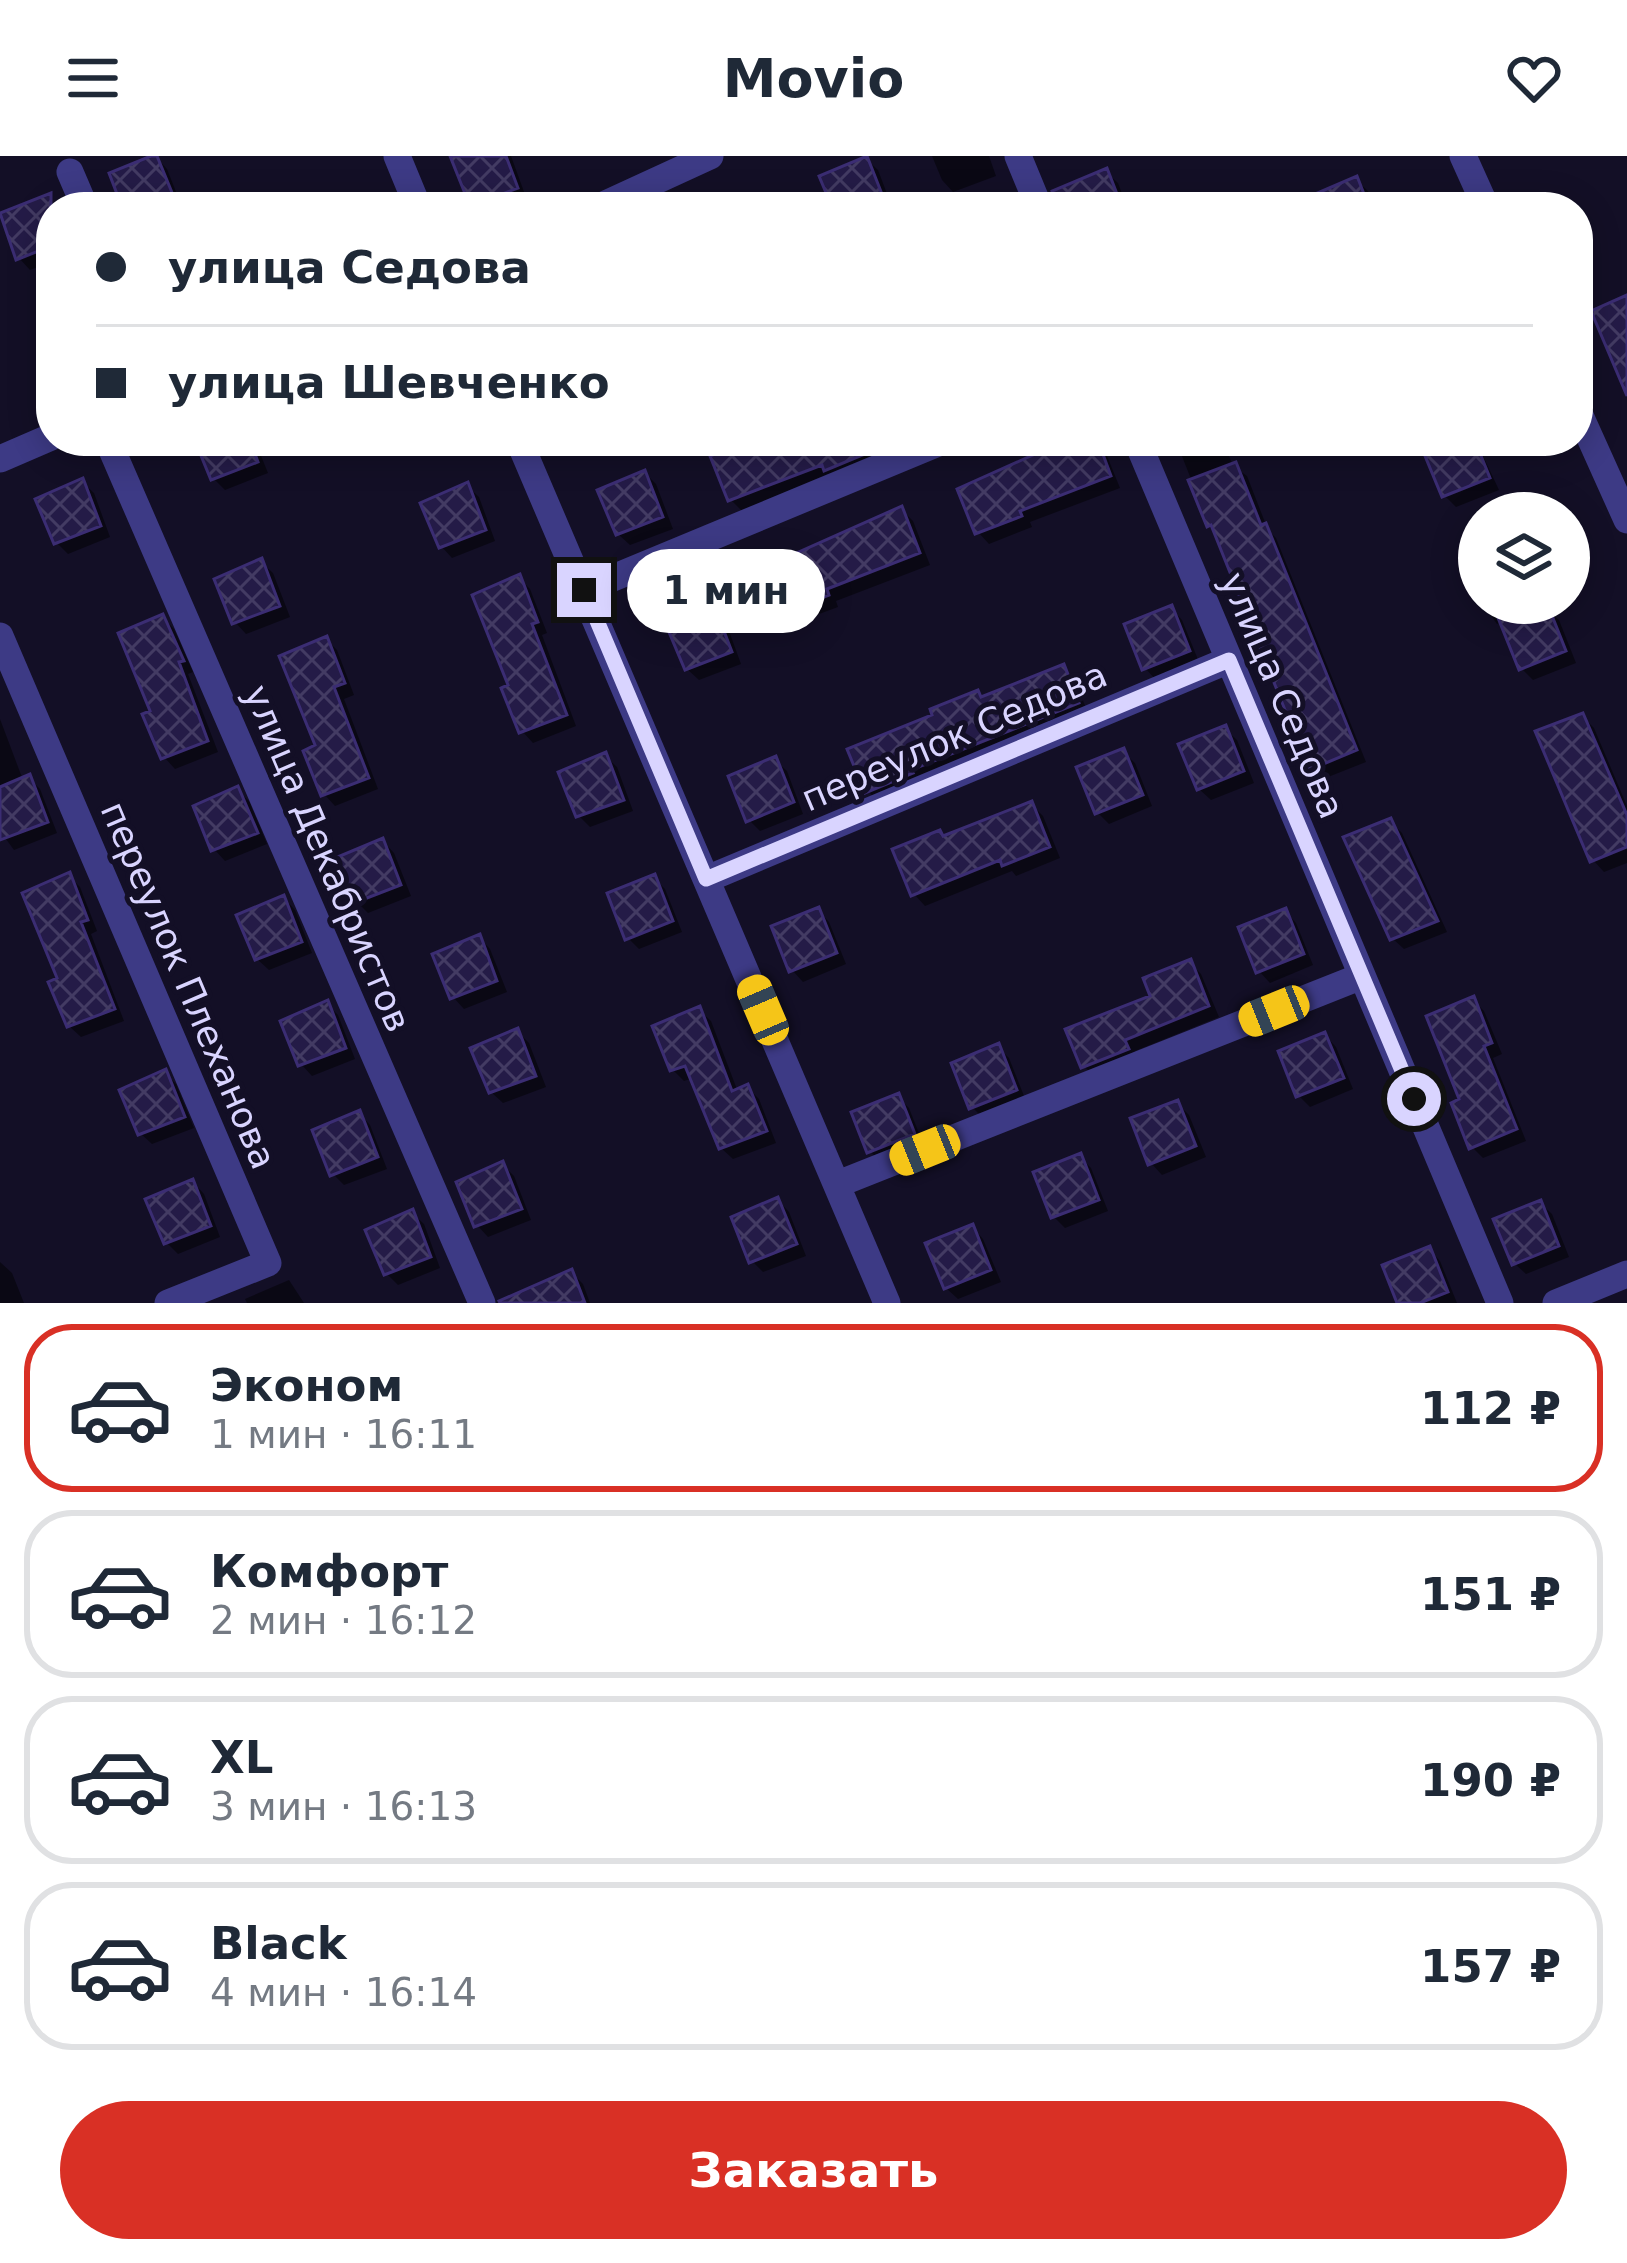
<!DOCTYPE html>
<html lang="ru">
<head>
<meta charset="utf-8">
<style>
  :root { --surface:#fff; --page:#f2f2f3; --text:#1f2937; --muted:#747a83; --line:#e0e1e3; --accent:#d93025 }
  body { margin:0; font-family:"DejaVu Sans",sans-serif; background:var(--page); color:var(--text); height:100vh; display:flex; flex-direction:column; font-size:45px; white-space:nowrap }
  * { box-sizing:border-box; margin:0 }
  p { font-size:39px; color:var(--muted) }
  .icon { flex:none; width:66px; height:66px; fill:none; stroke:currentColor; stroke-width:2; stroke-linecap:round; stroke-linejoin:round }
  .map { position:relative; height:1147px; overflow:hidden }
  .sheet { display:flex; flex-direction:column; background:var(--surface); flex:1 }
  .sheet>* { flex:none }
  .guide { position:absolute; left:36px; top:36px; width:1557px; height:264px; border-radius:48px; box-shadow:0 6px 30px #0003; display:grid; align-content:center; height:264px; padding:0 60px; background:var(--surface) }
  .tools { position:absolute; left:1458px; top:336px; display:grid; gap:24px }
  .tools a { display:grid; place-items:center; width:132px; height:132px; border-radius:50%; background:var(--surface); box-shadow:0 6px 30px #0003; font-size:60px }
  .end { position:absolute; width:54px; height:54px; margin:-27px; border:15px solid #d9d4ff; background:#111; box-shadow:0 0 0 6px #111 }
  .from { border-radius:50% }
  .bubble { position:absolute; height:84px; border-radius:42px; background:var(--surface); box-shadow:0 6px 30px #0003; font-size:39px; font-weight:700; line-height:84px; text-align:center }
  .car { position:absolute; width:36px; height:72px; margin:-36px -18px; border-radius:15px; box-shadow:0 0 9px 3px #0007; background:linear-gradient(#f5c518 24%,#345 0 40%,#f5c518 0 76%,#345 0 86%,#f5c518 0) }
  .guide b { display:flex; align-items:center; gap:42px; height:114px; font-size:45px }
  .guide b+b { border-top:3px solid var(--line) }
  .guide i { width:30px; height:30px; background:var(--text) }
  ul { padding:21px 0 0; list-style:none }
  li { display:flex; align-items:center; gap:36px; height:168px; margin:0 24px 18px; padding:0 36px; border:6px solid var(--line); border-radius:48px }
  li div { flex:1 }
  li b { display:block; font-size:45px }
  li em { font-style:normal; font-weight:700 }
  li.selected { border-color:var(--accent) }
  li>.icon { width:108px; height:108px; stroke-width:1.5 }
  .primary-button { display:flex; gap:24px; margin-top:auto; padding:24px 60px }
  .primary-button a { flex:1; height:138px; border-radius:72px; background:var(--accent); color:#fff; font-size:48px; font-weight:700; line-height:138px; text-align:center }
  header { display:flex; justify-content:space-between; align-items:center; height:156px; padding:0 60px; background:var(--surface); font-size:54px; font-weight:700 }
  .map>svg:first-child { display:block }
  .shadow { fill:#0007 }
  .building { fill:url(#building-cross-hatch); stroke:#3b2d73; stroke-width:3 }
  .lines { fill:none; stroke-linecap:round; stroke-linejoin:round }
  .street { stroke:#3d3a85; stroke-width:27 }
  .route { stroke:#d9d4ff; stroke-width:15 }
  .labels { text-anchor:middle; stroke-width:10; stroke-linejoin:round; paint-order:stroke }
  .street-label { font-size:36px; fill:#d9d4ff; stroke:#130f26 }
</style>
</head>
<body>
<header><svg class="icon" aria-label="menu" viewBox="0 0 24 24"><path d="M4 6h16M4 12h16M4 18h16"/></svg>Movio<svg class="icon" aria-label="heart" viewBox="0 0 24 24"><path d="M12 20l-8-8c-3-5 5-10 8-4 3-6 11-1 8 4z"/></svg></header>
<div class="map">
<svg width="1627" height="1147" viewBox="0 0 1627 1147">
  <defs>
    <pattern id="building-cross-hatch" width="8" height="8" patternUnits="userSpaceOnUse" patternTransform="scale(3)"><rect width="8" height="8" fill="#241b47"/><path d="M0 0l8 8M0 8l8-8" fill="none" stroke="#433b63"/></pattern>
  </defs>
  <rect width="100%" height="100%" fill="#130f26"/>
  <path class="shadow" d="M 471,0 L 511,0 L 527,44 L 508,51 L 475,51 Z
    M 932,0 L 989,0 L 996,20 L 953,36 L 942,24 Z
    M 156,1 L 167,13 L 182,51 L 125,51 Z
    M 866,3 L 878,14 L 892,51 L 835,51 Z
    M 1106,16 L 1118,27 L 1127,51 L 1070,51 Z
    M 1356,24 L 1368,35 L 1374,51 L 1317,51 Z
    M 45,42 L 54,51 L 51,51 L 51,106 L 30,114 L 19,102 Z
    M 769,44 L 776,51 L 753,51 Z
    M 198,285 L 255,285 L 268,317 L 225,334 L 213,322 Z
    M 753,285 L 872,285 L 880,307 L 742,355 L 731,344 Z
    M 1072,285 L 1101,285 L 1120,332 L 1030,366 L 1032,371 L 989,388 L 978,376 Z
    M 1171,285 L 1223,285 L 1233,310 L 1247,320 L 1268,374 L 1276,382 L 1366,606 L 1323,623 L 1312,612 L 1218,377 L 1209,369 L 1178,290 Z
    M 1423,285 L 1476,285 L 1499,334 L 1456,351 L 1445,340 Z
    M 645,317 L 656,328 L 673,373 L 630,389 L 618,378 Z
    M 82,326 L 94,337 L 110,381 L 68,398 L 56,386 Z
    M 467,330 L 479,341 L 495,385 L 452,402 L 441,390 Z
    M 901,353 L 913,365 L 930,409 L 836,445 L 838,451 L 795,467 L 784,455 Z
    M 261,406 L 273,417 L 290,461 L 246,478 L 235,466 Z
    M 1479,410 L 1479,440 L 1469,414 Z
    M 519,422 L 530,433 L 547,477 L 542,479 L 576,570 L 533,587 L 522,575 L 512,530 Z
    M 1482,447 L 1539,447 L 1559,464 L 1576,507 L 1533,524 L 1521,512 L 1503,466 L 1497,468 Z
    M 1171,452 L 1182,464 L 1199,506 L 1156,524 L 1145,512 Z
    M 713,453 L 725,464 L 741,508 L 699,524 L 687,513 Z
    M 163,462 L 174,473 L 193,516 L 188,518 L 218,596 L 175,613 L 164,601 L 154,556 Z
    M 326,483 L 337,494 L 354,539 L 344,543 L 378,633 L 335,650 L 324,638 L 319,591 Z
    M 1063,511 L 1074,523 L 1089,559 L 879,647 L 868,635 L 983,543 Z
    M 1582,560 L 1594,572 L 1627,650 L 1627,707 L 1604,716 L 1593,704 Z
    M 0,563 L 23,624 L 29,622 L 40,633 L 57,677 L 14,694 L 0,675 Z
    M 1225,573 L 1237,584 L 1254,627 L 1211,644 L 1199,633 Z
    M 1123,596 L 1135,607 L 1152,650 L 1109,668 L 1097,656 Z
    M 605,600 L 617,611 L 633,655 L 590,671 L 579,660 Z
    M 775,604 L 787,615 L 803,658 L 760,675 L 749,664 Z
    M 237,634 L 249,645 L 267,688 L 225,705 L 214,693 Z
    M 1031,648 L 1043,660 L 1060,702 L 1016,720 L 1012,715 L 925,750 L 914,738 L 945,683 Z
    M 1390,665 L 1402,677 L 1447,776 L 1404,793 L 1392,782 Z
    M 383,685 L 394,697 L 411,740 L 368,757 L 356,745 Z
    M 69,720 L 80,731 L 97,775 L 91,778 L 124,865 L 81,881 L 69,870 L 61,824 Z
    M 654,722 L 665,733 L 682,776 L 639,793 L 628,782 Z
    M 284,742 L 295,754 L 312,797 L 269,814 L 257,803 Z
    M 818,754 L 829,766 L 846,808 L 803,826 L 792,814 Z
    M 1285,755 L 1296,767 L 1313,809 L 1270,827 L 1259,815 Z
    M 479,781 L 490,793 L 507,836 L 464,853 L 453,841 Z
    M 1190,807 L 1201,818 L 1219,861 L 1135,895 L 1138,905 L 1095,922 L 1084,910 Z
    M 1473,844 L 1484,855 L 1502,898 L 1493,902 L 1526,985 L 1483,1002 L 1472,991 L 1463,945 Z
    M 327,848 L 338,859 L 355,903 L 312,920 L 301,908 Z
    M 699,854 L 711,865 L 738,936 L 748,932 L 759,943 L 776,987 L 733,1003 L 721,992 L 693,922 L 684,925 L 673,914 Z
    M 518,876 L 529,887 L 546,931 L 503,947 L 491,936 Z
    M 1325,879 L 1336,891 L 1353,933 L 1310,951 L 1298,939 Z
    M 998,891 L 1009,902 L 1026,945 L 983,962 L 972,951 Z
    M 165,917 L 176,928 L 194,972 L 152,988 L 140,977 Z
    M 898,941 L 909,952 L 924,990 L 881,1007 L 870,995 Z
    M 1177,947 L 1189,959 L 1206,1001 L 1162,1019 L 1151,1007 Z
    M 359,957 L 370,969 L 387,1013 L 344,1029 L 333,1018 Z
    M 1080,1001 L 1091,1012 L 1108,1055 L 1065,1072 L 1054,1061 Z
    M 503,1009 L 514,1020 L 531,1064 L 488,1081 L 477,1069 Z
    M 193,1026 L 204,1038 L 220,1081 L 178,1098 L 166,1086 Z
    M 778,1044 L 789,1056 L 806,1100 L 763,1116 L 752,1105 Z
    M 1540,1047 L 1552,1058 L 1569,1101 L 1526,1118 L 1514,1107 Z
    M 412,1057 L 424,1068 L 440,1112 L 398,1129 L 386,1117 Z
    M 972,1071 L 983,1083 L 1001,1126 L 958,1143 L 946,1132 Z
    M 1429,1093 L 1440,1105 L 1457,1147 L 1400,1147 L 1385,1110 Z
    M 0,1106 L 12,1117 L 24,1147 L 0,1147 Z
    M 572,1117 L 583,1128 L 590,1147 L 533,1147 L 528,1136 Z
    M 289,1124 L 304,1147 L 247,1147 L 245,1143 Z"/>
  <path class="building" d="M 151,0 L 157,0 L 175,44 L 157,51 L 122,51 L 109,17 Z
    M 450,0 L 506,0 L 518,32 L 470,50 Z
    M 867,0 L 887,51 L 832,51 L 819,20 Z
    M 1107,12 L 1122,51 L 1057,51 L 1052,35 Z
    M 1357,20 L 1369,51 L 1285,51 Z
    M 51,37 L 51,90 L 16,104 L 0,57 Z
    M 1627,139 L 1627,240 L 1591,155 Z
    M 195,285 L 250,285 L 258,306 L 211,324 Z
    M 745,285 L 896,285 L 824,315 L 822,309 L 728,345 L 710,300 Z
    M 1064,285 L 1098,285 L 1111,320 L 1020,355 L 1022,360 L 975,378 L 957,333 Z
    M 1448,285 L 1475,285 L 1490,322 L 1442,341 L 1423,295 Z
    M 1236,306 L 1261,369 L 1266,367 L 1357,594 L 1309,614 L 1211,369 L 1207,371 L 1188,324 Z
    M 645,314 L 663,361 L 616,379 L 597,334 Z
    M 83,322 L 101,370 L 54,388 L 35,343 Z
    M 468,326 L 486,374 L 439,392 L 420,347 Z
    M 902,350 L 920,397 L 827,433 L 829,439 L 782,457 L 763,412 Z
    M 262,402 L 280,450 L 232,468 L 214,423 Z
    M 520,418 L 538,466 L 532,468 L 567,559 L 519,577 L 501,532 L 508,529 L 472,439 Z
    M 1492,447 L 1547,447 L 1566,495 L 1519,514 Z
    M 714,449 L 732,496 L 685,514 L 666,469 Z
    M 1172,449 L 1190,495 L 1142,514 L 1124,468 Z
    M 163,458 L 184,505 L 179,506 L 208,585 L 161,603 L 142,558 L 150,555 L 118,477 Z
    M 327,480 L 345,527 L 334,531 L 369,622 L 321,640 L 303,595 L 315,589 L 279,500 Z
    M 1064,508 L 1079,547 L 911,614 L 913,617 L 865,637 L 847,593 L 932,559 L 930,553 L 978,534 L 981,541 Z
    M 1583,557 L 1627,659 L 1627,691 L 1590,706 L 1535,575 Z
    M 1226,569 L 1244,615 L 1197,634 L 1178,588 Z
    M 1124,592 L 1143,639 L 1095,658 L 1076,611 Z
    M 606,596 L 624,644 L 576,661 L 558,616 Z
    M 776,600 L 794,646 L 746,666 L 728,620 Z
    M 30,618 L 48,666 L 0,684 L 0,631 Z
    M 238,630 L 258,677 L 211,695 L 193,650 Z
    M 1032,645 L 1050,691 L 1002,710 L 1000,704 L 911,740 L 892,693 L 940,674 L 943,680 Z
    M 1391,662 L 1438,765 L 1390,784 L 1343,681 Z
    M 383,682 L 401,729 L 354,747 L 335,702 Z
    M 70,716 L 88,764 L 81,766 L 115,853 L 67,871 L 48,826 L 57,822 L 22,737 Z
    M 655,718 L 673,765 L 625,784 L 607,737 Z
    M 284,739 L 302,786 L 255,804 L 236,759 Z
    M 819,751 L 837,797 L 789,816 L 771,770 Z
    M 1286,752 L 1304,798 L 1256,817 L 1238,771 Z
    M 480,778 L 497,825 L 450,843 L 432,798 Z
    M 1191,803 L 1209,850 L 1125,884 L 1129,893 L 1081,912 L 1065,873 L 1150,840 L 1143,822 Z
    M 1474,840 L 1492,887 L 1484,890 L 1517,973 L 1469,993 L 1451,947 L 1459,943 L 1426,860 Z
    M 328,844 L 346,892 L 298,910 L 280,865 Z
    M 700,850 L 732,935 L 748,928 L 767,975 L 719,993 L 685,910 L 670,915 L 652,870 Z
    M 518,872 L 536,920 L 489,937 L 470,892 Z
    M 1325,876 L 1344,922 L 1296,941 L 1278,895 Z
    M 999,887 L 1017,934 L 969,953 L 951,907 Z
    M 166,913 L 185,961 L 138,979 L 119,934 Z
    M 899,937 L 915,978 L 867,997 L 851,956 Z
    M 1178,944 L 1196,990 L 1148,1009 L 1130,962 Z
    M 360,954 L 378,1001 L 330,1020 L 312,974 Z
    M 1081,997 L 1099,1044 L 1051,1062 L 1033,1016 Z
    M 503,1005 L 522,1053 L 474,1071 L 456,1026 Z
    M 193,1023 L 211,1070 L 164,1088 L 145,1043 Z
    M 778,1041 L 797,1088 L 749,1107 L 731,1061 Z
    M 1541,1044 L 1559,1090 L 1512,1109 L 1493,1063 Z
    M 413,1053 L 431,1101 L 384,1119 L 365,1074 Z
    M 973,1068 L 991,1114 L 944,1133 L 925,1087 Z
    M 1430,1090 L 1448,1136 L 1420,1147 L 1397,1147 L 1382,1109 Z
    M 572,1113 L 585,1147 L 500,1147 L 499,1145 Z"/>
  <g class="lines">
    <path class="street" d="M 397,0 L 418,51
      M 1018,0 L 1039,51
      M 1463,0 L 1486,51
      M 70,16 L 85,51
      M 599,51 L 710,0
      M 1578,255 L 1627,364
      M 108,285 L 482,1147
      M 519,285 L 887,1147
      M 1137,285 L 1500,1147
      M 0,303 L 51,281
      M 584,434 L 943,285
      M 0,480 L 268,1107 L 168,1147
      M 707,723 L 1229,504
      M 838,1028 L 1362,820
      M 1556,1147 L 1627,1118"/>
  </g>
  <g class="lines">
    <path class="route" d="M 584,434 L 706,723 L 1229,504 L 1414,943"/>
  </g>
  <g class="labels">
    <g class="street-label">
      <text transform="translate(1283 539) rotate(67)" y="13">улица Седова</text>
      <text transform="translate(954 580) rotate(-23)" y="13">переулок Седова</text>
      <text transform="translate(328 702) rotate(67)" y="13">улица Декабристов</text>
      <text transform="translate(189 829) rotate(67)" y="13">переулок Плеханова</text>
    </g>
  </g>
</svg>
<div class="tools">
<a><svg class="icon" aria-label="layers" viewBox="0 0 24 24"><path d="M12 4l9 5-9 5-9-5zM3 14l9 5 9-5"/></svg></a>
</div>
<i class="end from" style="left:1414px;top:943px"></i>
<i class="end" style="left:584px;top:434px"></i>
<div class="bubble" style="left:627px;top:393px;width:198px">1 мин</div>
<i class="car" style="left:763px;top:854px;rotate:337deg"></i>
<i class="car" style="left:1274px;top:855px;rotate:248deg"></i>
<i class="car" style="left:925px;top:994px;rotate:248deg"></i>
<div class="guide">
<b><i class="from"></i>улица Седова</b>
<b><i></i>улица Шевченко</b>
</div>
</div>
<section class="sheet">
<ul>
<li class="selected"><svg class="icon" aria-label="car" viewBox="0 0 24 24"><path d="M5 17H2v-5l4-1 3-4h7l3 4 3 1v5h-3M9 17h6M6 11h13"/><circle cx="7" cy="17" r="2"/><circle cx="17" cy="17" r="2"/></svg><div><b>Эконом</b><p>1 мин · 16:11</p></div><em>112 ₽</em></li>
<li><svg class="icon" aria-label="car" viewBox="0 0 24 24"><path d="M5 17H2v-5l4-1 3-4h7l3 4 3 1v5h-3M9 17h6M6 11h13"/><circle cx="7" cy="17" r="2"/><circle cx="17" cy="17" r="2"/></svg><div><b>Комфорт</b><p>2 мин · 16:12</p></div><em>151 ₽</em></li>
<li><svg class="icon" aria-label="car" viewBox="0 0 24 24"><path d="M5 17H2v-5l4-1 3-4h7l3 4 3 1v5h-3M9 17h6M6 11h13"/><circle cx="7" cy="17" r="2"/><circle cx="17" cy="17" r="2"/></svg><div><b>XL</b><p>3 мин · 16:13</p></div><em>190 ₽</em></li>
<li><svg class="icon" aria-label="car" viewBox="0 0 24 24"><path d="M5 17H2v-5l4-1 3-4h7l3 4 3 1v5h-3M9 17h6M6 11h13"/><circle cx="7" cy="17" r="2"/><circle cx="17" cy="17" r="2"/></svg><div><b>Black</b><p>4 мин · 16:14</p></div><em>157 ₽</em></li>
</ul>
<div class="primary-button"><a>Заказать</a></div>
</section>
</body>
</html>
